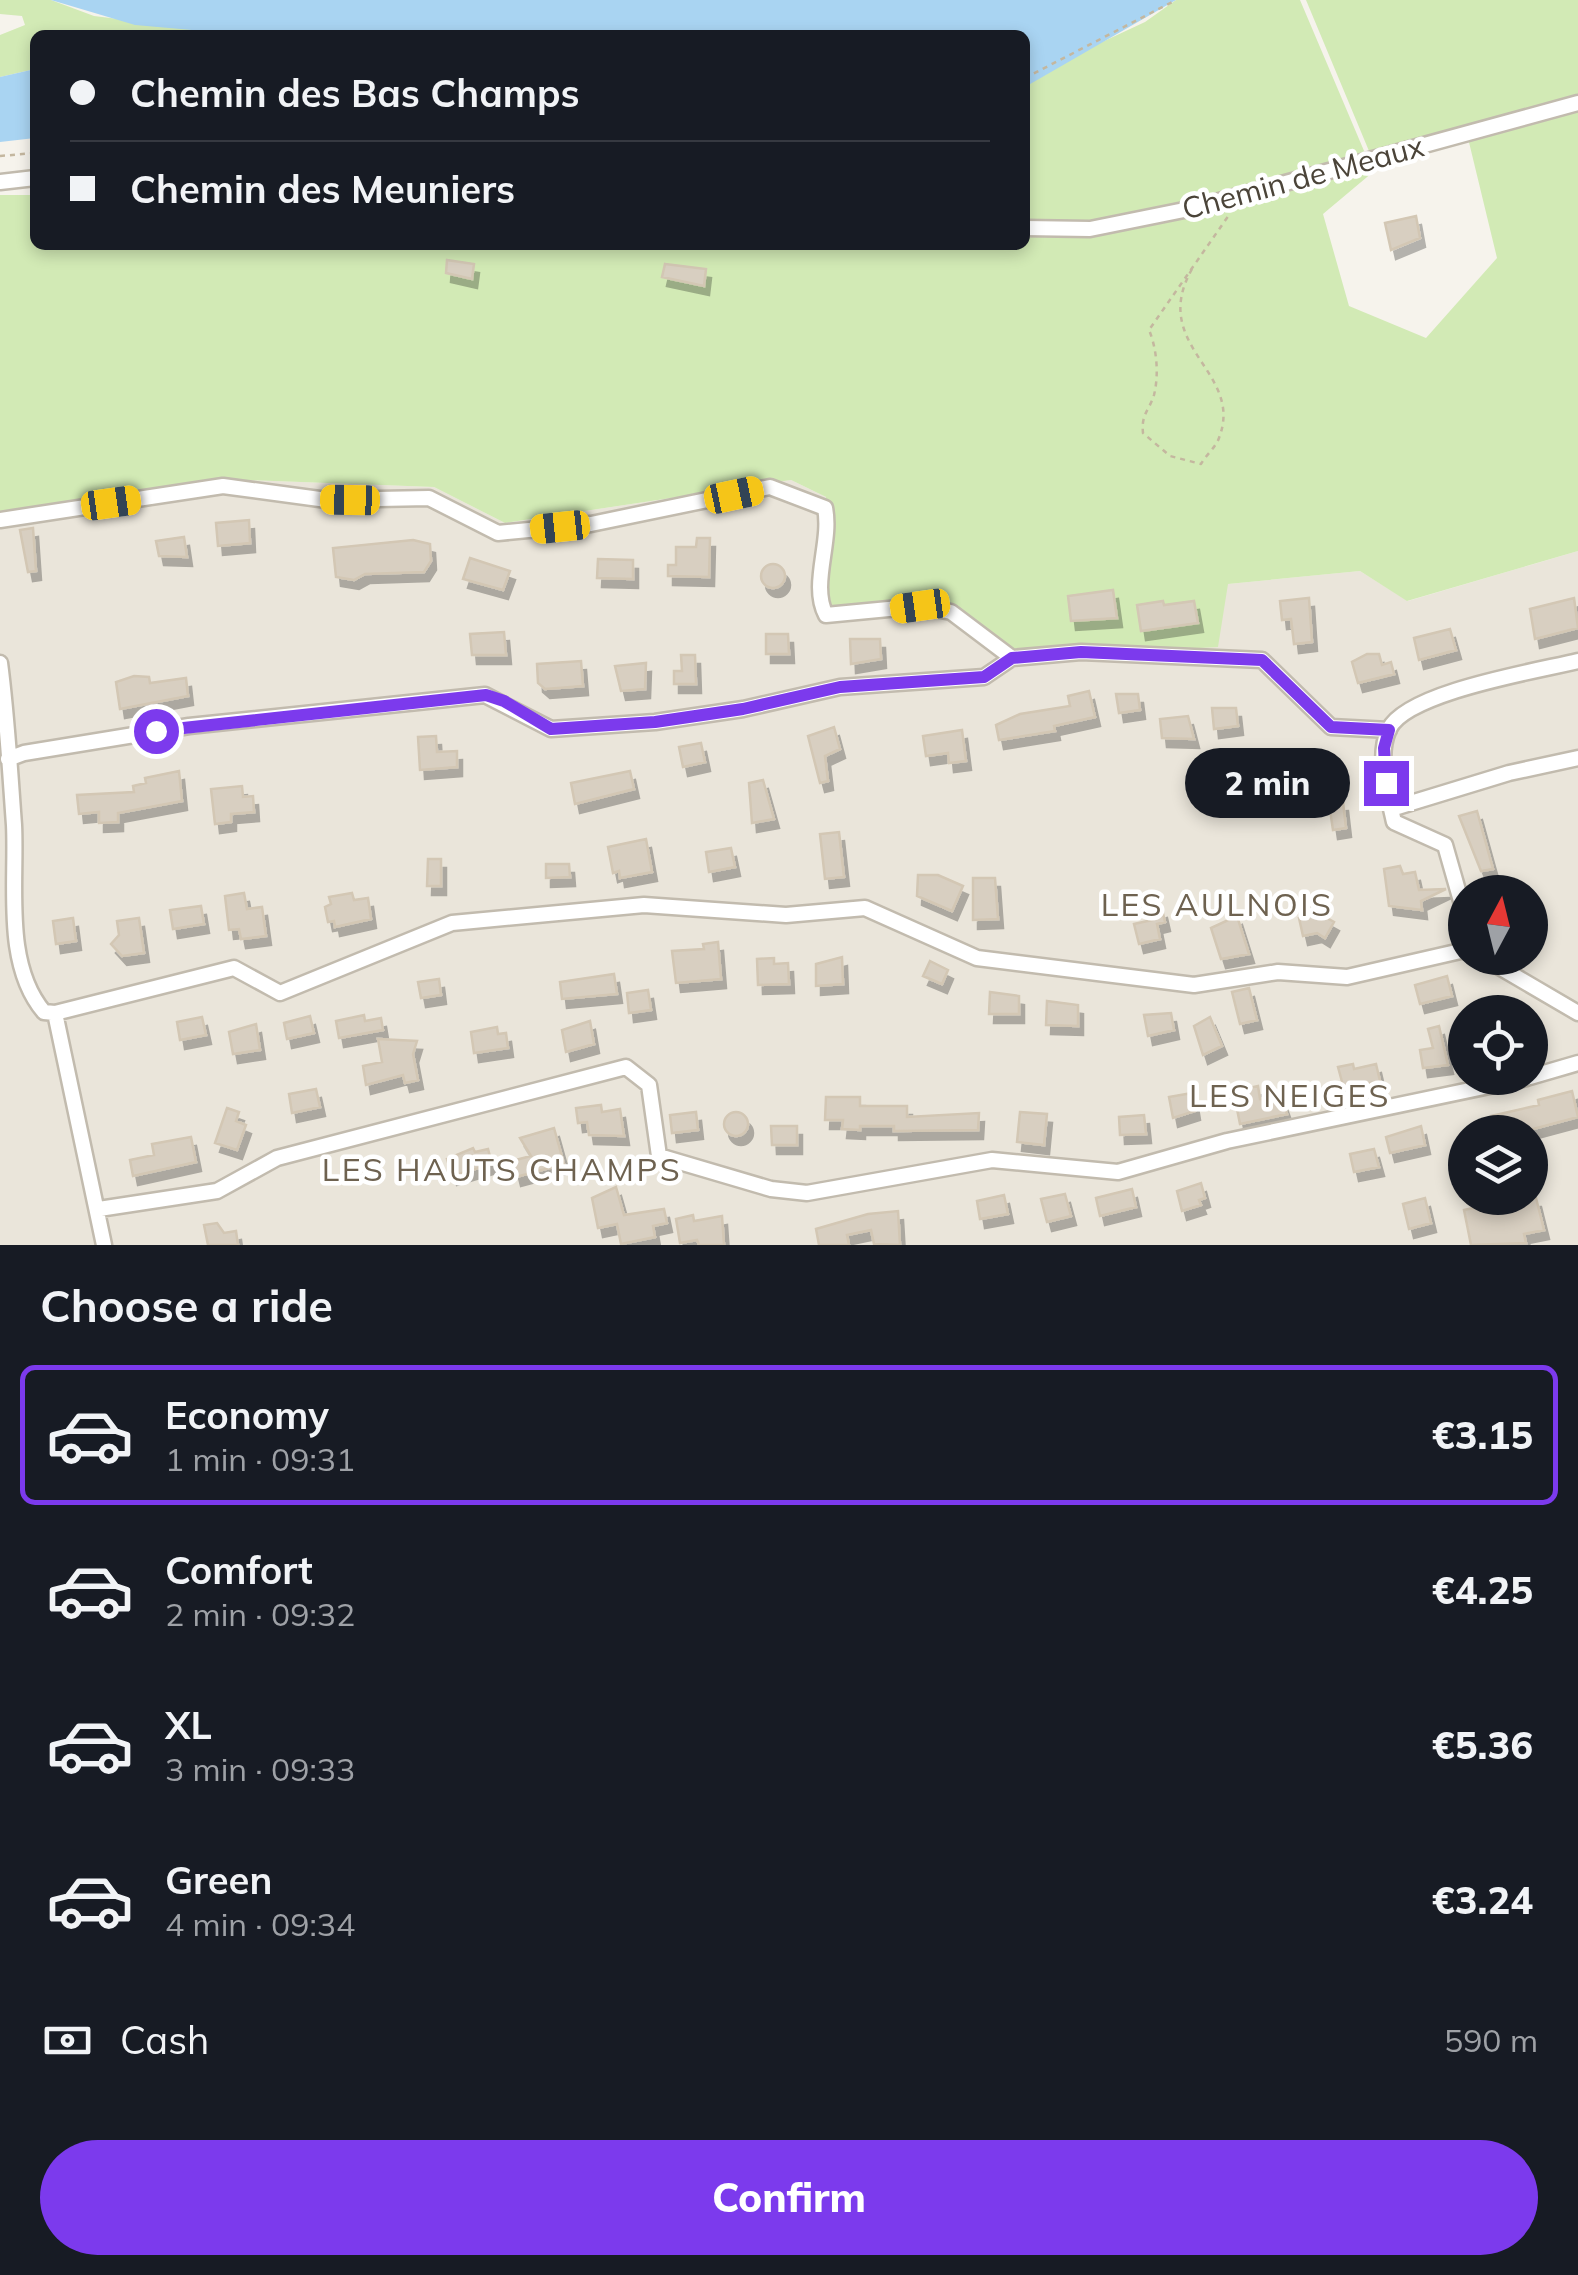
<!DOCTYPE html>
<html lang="en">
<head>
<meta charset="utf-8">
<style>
  :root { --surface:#171b24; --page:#20242c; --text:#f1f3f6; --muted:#9ea1a6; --line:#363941; --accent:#7c3aed }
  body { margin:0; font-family:Mulish,sans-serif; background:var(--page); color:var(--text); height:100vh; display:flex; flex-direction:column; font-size:38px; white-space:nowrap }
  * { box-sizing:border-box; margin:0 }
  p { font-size:32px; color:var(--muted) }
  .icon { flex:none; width:55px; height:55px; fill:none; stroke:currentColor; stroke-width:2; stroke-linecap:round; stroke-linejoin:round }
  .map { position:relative; height:1245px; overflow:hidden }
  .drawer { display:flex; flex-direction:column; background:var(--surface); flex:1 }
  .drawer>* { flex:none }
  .top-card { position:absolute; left:30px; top:30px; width:1000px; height:220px; border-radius:15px; box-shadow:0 5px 15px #0003; display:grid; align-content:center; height:220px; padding:0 40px; background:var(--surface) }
  .needle { width:65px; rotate:7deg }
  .fabs { position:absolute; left:1448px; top:875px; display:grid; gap:20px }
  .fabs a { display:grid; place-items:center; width:100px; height:100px; border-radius:50%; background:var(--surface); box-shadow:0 5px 15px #0003; font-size:50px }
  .end { position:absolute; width:45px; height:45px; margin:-22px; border:12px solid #7c3aed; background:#fff; box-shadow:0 0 0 5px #fff }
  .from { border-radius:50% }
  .bubble { position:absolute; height:70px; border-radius:35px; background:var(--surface); box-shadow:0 5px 15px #0003; font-size:32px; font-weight:800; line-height:70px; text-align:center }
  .car { position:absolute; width:30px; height:60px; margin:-30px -15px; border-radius:12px; box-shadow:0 0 8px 2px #0007; background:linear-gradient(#f5c518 24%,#345 0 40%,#f5c518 0 76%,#345 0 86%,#f5c518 0) }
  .top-card b { display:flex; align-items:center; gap:35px; height:95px; font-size:38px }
  .top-card b+b { border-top:2px solid var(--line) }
  .top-card i { width:25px; height:25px; background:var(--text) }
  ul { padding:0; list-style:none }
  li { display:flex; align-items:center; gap:30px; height:140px; margin:0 20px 15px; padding:0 20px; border:5px solid transparent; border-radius:15px }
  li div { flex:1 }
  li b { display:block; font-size:38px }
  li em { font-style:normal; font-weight:800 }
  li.on { border-color:var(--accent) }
  li>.icon { width:90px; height:90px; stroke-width:1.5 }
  h2 { padding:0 40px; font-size:45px; line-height:120px }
  .pay { display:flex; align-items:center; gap:25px; height:110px; padding:0 40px; font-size:38px }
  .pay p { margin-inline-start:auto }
  .action { display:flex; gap:20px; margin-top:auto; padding:20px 40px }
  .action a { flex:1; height:115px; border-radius:60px; background:var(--accent); color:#fff; font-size:40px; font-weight:800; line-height:115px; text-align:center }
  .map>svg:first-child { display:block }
  .residential { fill:#eae5da; fill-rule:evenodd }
  .green { fill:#d2eab5 }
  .water { fill:#a9d4f2 }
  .building { fill:#d8cfc1; stroke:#d3c7b4; stroke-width:2.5; filter:url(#shadow) }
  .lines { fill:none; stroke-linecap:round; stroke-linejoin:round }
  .minor-casing { stroke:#c2bbae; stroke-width:19 }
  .path { stroke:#c4b79f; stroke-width:2.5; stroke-dasharray:5 5; stroke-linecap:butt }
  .minor { stroke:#fff; stroke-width:14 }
  .route { stroke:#7c3aed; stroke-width:12 }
  .labels { text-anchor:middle; stroke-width:9; stroke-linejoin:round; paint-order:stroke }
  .street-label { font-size:30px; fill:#4b4439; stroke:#fff }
  .neighbourhood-label { font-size:32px; letter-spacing:2.5px; fill:#6e6250; stroke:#fff }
</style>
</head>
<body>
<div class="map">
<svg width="1578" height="1245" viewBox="0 0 1578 1245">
  <defs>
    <filter id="shadow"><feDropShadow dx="5" dy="9" stdDeviation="0" flood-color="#0004"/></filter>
  </defs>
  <rect width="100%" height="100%" fill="#f6f3ec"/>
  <path class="residential" d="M 218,479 L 434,487 L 505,523 L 791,480 L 826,497 L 825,508 L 1228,584 L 1360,571 L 1408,601 L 1578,551 L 1578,1245 L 0,1245 L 0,520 ZM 1465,892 L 1530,892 L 1530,958 L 1465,958 ZM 1465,1012 L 1530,1012 L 1530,1078 L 1465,1078 ZM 1465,1132 L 1530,1132 L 1530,1198 L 1465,1198 Z"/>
  <path class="green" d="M 0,0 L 51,0 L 94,16 L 249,35 L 35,35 L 35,69 L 0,77 L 0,35 L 25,25 L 22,16 L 0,14 Z
    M 1176,0 L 1300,0 L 1373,172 L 1323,214 L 1349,306 L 1426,338 L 1497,258 L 1467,134 L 1369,151 L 1306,0 L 1578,0 L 1578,551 L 1407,601 L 1360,571 L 1228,584 L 1218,647 L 1012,658 L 951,612 L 826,615 L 826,497 L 791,480 L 505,523 L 434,487 L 218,479 L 0,520 L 0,195 L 35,195 L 35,245 L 1025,245 L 1025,78 L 1145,22 Z"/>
  <path class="water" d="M 51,0 L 1176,0 L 1025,87 L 1025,35 L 249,35 L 135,25 Z
    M 35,69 L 35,138 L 0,142 L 0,77 Z"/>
  <path class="building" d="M 1416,216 L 1420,238 L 1391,250 L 1385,223 Z
    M 447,260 L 474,264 L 472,279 L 446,273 Z
    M 665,264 L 706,269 L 704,286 L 662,277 Z
    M 249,520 L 250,543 L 218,546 L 216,523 Z
    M 33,528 L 36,571 L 28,572 L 20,530 Z
    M 184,537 L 187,557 L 159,556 L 156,541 Z
    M 697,538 L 710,538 L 709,577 L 668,576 L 668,565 L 676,565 L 676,547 L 696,547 Z
    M 413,540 L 430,544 L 431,561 L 424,572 L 365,574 L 354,580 L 336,577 L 333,548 Z
    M 470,558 L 510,571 L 503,590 L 463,579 Z
    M 598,559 L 633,560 L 633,579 L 597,578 Z
    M761 576a12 12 0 1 1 24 0a12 12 0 1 1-24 0Z
    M 1113,590 L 1117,618 L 1071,621 L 1068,596 Z
    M 1309,598 L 1312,642 L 1294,644 L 1291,619 L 1282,620 L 1280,601 Z
    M 1574,598 L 1578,628 L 1535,639 L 1530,609 Z
    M 1163,601 L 1164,605 L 1194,601 L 1198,623 L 1141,631 L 1137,605 Z
    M 1450,629 L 1456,650 L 1419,660 L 1414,638 Z
    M 504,632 L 506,655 L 472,655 L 470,634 Z
    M 766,634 L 788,634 L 789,654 L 766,654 Z
    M 850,639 L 880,639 L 881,659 L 851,664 Z
    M 1367,654 L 1379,654 L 1382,665 L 1391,662 L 1394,674 L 1358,683 L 1352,662 Z
    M 681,655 L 695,655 L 696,684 L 674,684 L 674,671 L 682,671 Z
    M 581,661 L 583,686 L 545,689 L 538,683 L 537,664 Z
    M 646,663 L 645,689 L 621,691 L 615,666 Z
    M 134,676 L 149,677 L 150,683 L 186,678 L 188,696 L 120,709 L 116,682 Z
    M 1089,691 L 1095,717 L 1054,726 L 1055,731 L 999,740 L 996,725 L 1020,714 L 1070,706 L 1068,696 Z
    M 1116,694 L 1138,694 L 1140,710 L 1119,713 Z
    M 1212,708 L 1236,708 L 1238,726 L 1214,729 Z
    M 1188,716 L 1194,739 L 1162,738 L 1160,719 Z
    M 834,727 L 840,749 L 825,756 L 828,781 L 820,783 L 808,736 Z
    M 962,730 L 966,761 L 949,763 L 948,753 L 926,756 L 923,736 Z
    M 436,736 L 437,752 L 457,751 L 457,767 L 420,770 L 418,737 Z
    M 701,743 L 705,762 L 683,767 L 679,747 Z
    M 1305,759 L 1306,778 L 1281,780 L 1281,773 L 1272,773 L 1271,762 Z
    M 179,771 L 182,801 L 118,813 L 118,822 L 99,823 L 99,812 L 79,814 L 77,795 L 134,792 L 133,786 L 146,783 L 145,778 Z
    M 630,771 L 634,789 L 575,804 L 571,783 Z
    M 763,780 L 774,819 L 752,823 L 749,783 Z
    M 242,786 L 243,797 L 253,796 L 254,812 L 231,814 L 231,822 L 215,824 L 211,789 Z
    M 1343,802 L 1346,828 L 1333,830 L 1329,803 Z
    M 1477,811 L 1493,869 L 1481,871 L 1459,816 Z
    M 839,832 L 844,877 L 825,879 L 820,834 Z
    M 646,839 L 652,872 L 620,878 L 619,871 L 613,873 L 608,847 Z
    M 731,848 L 735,867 L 709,872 L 706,852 Z
    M 428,859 L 441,859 L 441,886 L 427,886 Z
    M 546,864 L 569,864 L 570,877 L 546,878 Z
    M 1400,866 L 1403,874 L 1415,872 L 1419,890 L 1446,889 L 1421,901 L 1422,910 L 1389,906 L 1384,869 Z
    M 918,875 L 938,875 L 963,886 L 952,911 L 917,896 Z
    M 973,878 L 995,878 L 998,919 L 973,920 Z
    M 244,893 L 247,909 L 262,907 L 266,936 L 241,939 L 239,929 L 229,930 L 225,896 Z
    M 352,893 L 354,900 L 368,898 L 371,919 L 335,927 L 334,921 L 328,922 L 325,907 L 331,904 L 329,897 Z
    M 201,906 L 204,924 L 173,929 L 170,910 Z
    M 1162,909 L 1165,922 L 1157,924 L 1160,939 L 1139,944 L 1134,924 L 1152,920 L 1150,912 Z
    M 1320,914 L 1334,922 L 1325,938 L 1317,933 L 1303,936 L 1299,918 Z
    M 1237,916 L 1249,954 L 1221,959 L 1211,928 Z
    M 73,918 L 76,941 L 56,944 L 53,921 Z
    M 139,918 L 144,953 L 122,956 L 111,944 L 119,935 L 117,921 Z
    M 718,942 L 721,979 L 676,983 L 672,951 L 704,949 L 703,944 Z
    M 842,957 L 843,984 L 816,986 L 816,964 Z
    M 774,958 L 774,964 L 788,963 L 789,984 L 758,985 L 757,959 Z
    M 930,961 L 948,970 L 942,984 L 923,976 Z
    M 614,974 L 617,994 L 562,999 L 560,982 Z
    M 1447,976 L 1452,996 L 1420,1004 L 1415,985 Z
    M 439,979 L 441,995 L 421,998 L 418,982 Z
    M 1249,988 L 1257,1020 L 1240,1024 L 1232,992 Z
    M 648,990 L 651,1010 L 629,1013 L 627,993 Z
    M 990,992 L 1019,996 L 1019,1014 L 989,1014 Z
    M 1047,1001 L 1078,1005 L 1078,1026 L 1046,1025 Z
    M 1171,1013 L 1174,1030 L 1148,1036 L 1144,1015 Z
    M 364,1015 L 365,1021 L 381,1018 L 383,1030 L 339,1038 L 336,1021 Z
    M 310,1016 L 314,1033 L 287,1039 L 284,1023 Z
    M 202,1017 L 206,1035 L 180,1040 L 177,1022 Z
    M 1210,1017 L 1222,1046 L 1203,1055 L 1194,1026 Z
    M 590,1021 L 594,1044 L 566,1052 L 562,1030 Z
    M 256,1024 L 260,1050 L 233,1054 L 229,1032 Z
    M 1439,1026 L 1448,1065 L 1423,1068 L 1420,1050 L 1433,1048 L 1428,1029 Z
    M 497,1027 L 498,1034 L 506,1033 L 508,1048 L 474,1053 L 471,1032 Z
    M 378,1039 L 417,1041 L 413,1054 L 418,1080 L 405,1083 L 403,1075 L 366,1085 L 363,1066 L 382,1062 Z
    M 1353,1064 L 1354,1069 L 1376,1064 L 1380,1081 L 1344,1089 L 1338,1067 Z
    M 1258,1086 L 1260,1099 L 1280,1095 L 1287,1114 L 1240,1124 L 1236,1104 L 1243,1103 L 1240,1090 Z
    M 316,1089 L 320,1107 L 292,1113 L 289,1094 Z
    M 1572,1091 L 1578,1117 L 1522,1132 L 1494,1132 L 1491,1116 L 1539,1105 L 1538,1100 Z
    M 1192,1093 L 1195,1111 L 1173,1118 L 1169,1097 Z
    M 826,1097 L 860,1097 L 860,1106 L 907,1106 L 907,1117 L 979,1113 L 978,1130 L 894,1131 L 894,1126 L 860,1126 L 860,1130 L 842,1129 L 843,1120 L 825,1120 Z
    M 601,1105 L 602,1112 L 620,1109 L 624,1136 L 589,1135 L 587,1122 L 578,1123 L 576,1108 Z
    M 227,1108 L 239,1112 L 236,1121 L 246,1125 L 237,1150 L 215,1143 Z
    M 696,1112 L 698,1130 L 672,1133 L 670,1115 Z
    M 1020,1112 L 1047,1114 L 1044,1145 L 1017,1142 Z
    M724 1124a12 12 0 1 1 24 0a12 12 0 1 1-24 0Z
    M 1144,1115 L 1146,1134 L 1120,1135 L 1119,1117 Z
    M 771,1126 L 797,1126 L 797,1145 L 772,1145 Z
    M 1421,1126 L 1425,1145 L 1390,1153 L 1386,1137 Z
    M 554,1128 L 564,1164 L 516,1177 L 512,1161 L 531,1156 L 520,1138 Z
    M 191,1137 L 196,1162 L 133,1176 L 130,1160 L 154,1155 L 152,1144 Z
    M 473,1148 L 475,1152 L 488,1149 L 492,1164 L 452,1176 L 447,1159 Z
    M 1374,1149 L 1379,1167 L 1354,1172 L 1350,1154 Z
    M 1201,1183 L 1205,1198 L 1199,1200 L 1201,1205 L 1182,1211 L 1177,1191 Z
    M 616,1187 L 624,1215 L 664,1209 L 667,1223 L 653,1226 L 655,1237 L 621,1244 L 617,1224 L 598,1228 L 592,1198 Z
    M 1132,1189 L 1136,1207 L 1100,1216 L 1096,1198 Z
    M 1065,1194 L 1071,1216 L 1047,1222 L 1041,1199 Z
    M 1004,1195 L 1008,1214 L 980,1219 L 977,1201 Z
    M 1425,1198 L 1431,1223 L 1409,1229 L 1403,1204 Z
    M 1491,1198 L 1536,1198 L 1544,1230 L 1524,1234 L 1526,1243 L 1471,1245 L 1464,1210 L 1492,1204 Z
    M 898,1211 L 900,1245 L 874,1244 L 871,1230 L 847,1235 L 849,1245 L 819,1245 L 816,1229 L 868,1214 Z
    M 693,1215 L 694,1221 L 722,1216 L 724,1245 L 699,1245 L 697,1240 L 680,1243 L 676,1219 Z
    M 217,1223 L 224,1233 L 236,1231 L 238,1245 L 208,1245 L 204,1225 Z"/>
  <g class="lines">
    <g class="minor-casing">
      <path id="minor" d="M 0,182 L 35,178
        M 1025,228 L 1090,229 L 1194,208 L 1578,103
        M 0,520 L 223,486 L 327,500 L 429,498 L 498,533 L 591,524 L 770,487 L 825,508 C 832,542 810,585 826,615 L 920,606 L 951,612 L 1012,658 L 1081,652 L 1262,660 L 1331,727 L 1389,730
        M 0,663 C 7,716 10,771 14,825 C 17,883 3,964 44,1012 L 55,1013 L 104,1245
        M 8,759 L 24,753 L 189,726 L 485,695 L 551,729 L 655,722 L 743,709 L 840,687 L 984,677 L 1012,658
        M 1391,809 L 1509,773 L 1578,758
        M 1465,915 L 1445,845 L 1394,822 C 1388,794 1376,757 1389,729 C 1407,692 1537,671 1578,661
        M 1484,958 L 1578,1013
        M 55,1013 L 234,968 L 280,993 L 452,923 L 644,905 L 786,915 L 865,908 L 977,958 L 1194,985 L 1278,972 L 1347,977 L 1465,950
        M 1530,1077 L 1578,1063
        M 99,1209 L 217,1191 L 277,1158 L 626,1067 L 649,1085 L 659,1156 L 771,1189 L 807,1193 L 992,1160 L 1118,1172 L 1227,1141 L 1527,1078"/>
    </g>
    <path class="path" d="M 1025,78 L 1176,0
      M 0,156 L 35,153
      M 1192,269 C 1148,347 1245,371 1219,438 C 1216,447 1206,455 1201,464 L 1170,456 L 1143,433 C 1141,414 1149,411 1154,395 C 1159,375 1157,349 1149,330 L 1229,215"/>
    <use href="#minor" class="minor"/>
  </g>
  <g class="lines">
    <path class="route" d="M 156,731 L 486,695 L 504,701 L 551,729 L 655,722 L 743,709 L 840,687 L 984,677 L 1012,658 L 1081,652 L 1262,660 L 1331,727 L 1389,730 L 1384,748 L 1386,783"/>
  </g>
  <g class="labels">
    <g class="street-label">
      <text transform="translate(1303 178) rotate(-15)" y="10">Chemin de Meaux</text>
    </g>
    <g class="neighbourhood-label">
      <text x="1217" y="916">LES AULNOIS</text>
      <text x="1290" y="1107">LES NEIGES</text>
      <text x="502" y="1181">LES HAUTS CHAMPS</text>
    </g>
  </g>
</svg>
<div class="fabs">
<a><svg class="needle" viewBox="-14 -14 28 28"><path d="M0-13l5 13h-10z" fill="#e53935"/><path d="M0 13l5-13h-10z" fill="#9ea1a6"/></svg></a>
<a><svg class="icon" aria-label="locate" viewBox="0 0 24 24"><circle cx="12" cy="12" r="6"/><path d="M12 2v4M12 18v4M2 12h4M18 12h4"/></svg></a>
<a><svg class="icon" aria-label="layers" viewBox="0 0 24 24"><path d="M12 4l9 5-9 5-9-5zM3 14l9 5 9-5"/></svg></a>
</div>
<i class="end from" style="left:156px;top:731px"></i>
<i class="end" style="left:1386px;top:783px"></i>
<div class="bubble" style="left:1185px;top:748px;width:165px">2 min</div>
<i class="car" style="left:734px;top:495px;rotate:78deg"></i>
<i class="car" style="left:350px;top:500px;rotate:271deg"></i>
<i class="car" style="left:111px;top:503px;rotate:82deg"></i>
<i class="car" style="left:560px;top:527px;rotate:264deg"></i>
<i class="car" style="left:920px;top:606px;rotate:262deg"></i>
<div class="top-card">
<b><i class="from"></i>Chemin des Bas Champs</b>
<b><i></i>Chemin des Meuniers</b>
</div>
</div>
<section class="drawer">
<h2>Choose a ride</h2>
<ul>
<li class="on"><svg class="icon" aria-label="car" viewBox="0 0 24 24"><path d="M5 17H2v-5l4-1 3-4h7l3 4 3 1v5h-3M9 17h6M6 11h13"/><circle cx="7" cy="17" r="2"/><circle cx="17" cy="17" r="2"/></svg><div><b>Economy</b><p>1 min · 09:31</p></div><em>€3.15</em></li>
<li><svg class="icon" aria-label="car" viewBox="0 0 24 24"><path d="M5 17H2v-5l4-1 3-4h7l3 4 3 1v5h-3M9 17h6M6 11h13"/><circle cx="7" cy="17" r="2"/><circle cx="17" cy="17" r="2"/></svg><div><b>Comfort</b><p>2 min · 09:32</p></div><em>€4.25</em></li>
<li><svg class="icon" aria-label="car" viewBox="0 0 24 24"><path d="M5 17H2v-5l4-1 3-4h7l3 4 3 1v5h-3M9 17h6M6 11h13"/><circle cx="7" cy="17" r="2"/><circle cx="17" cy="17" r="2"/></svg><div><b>XL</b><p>3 min · 09:33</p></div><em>€5.36</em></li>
<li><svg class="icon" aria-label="car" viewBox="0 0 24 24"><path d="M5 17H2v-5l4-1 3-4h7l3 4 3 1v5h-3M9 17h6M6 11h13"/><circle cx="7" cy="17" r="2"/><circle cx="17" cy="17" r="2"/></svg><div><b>Green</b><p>4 min · 09:34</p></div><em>€3.24</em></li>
</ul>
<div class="pay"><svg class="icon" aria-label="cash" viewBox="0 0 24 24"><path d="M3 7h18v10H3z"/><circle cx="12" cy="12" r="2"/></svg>Cash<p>590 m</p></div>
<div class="action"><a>Confirm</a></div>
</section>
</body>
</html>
